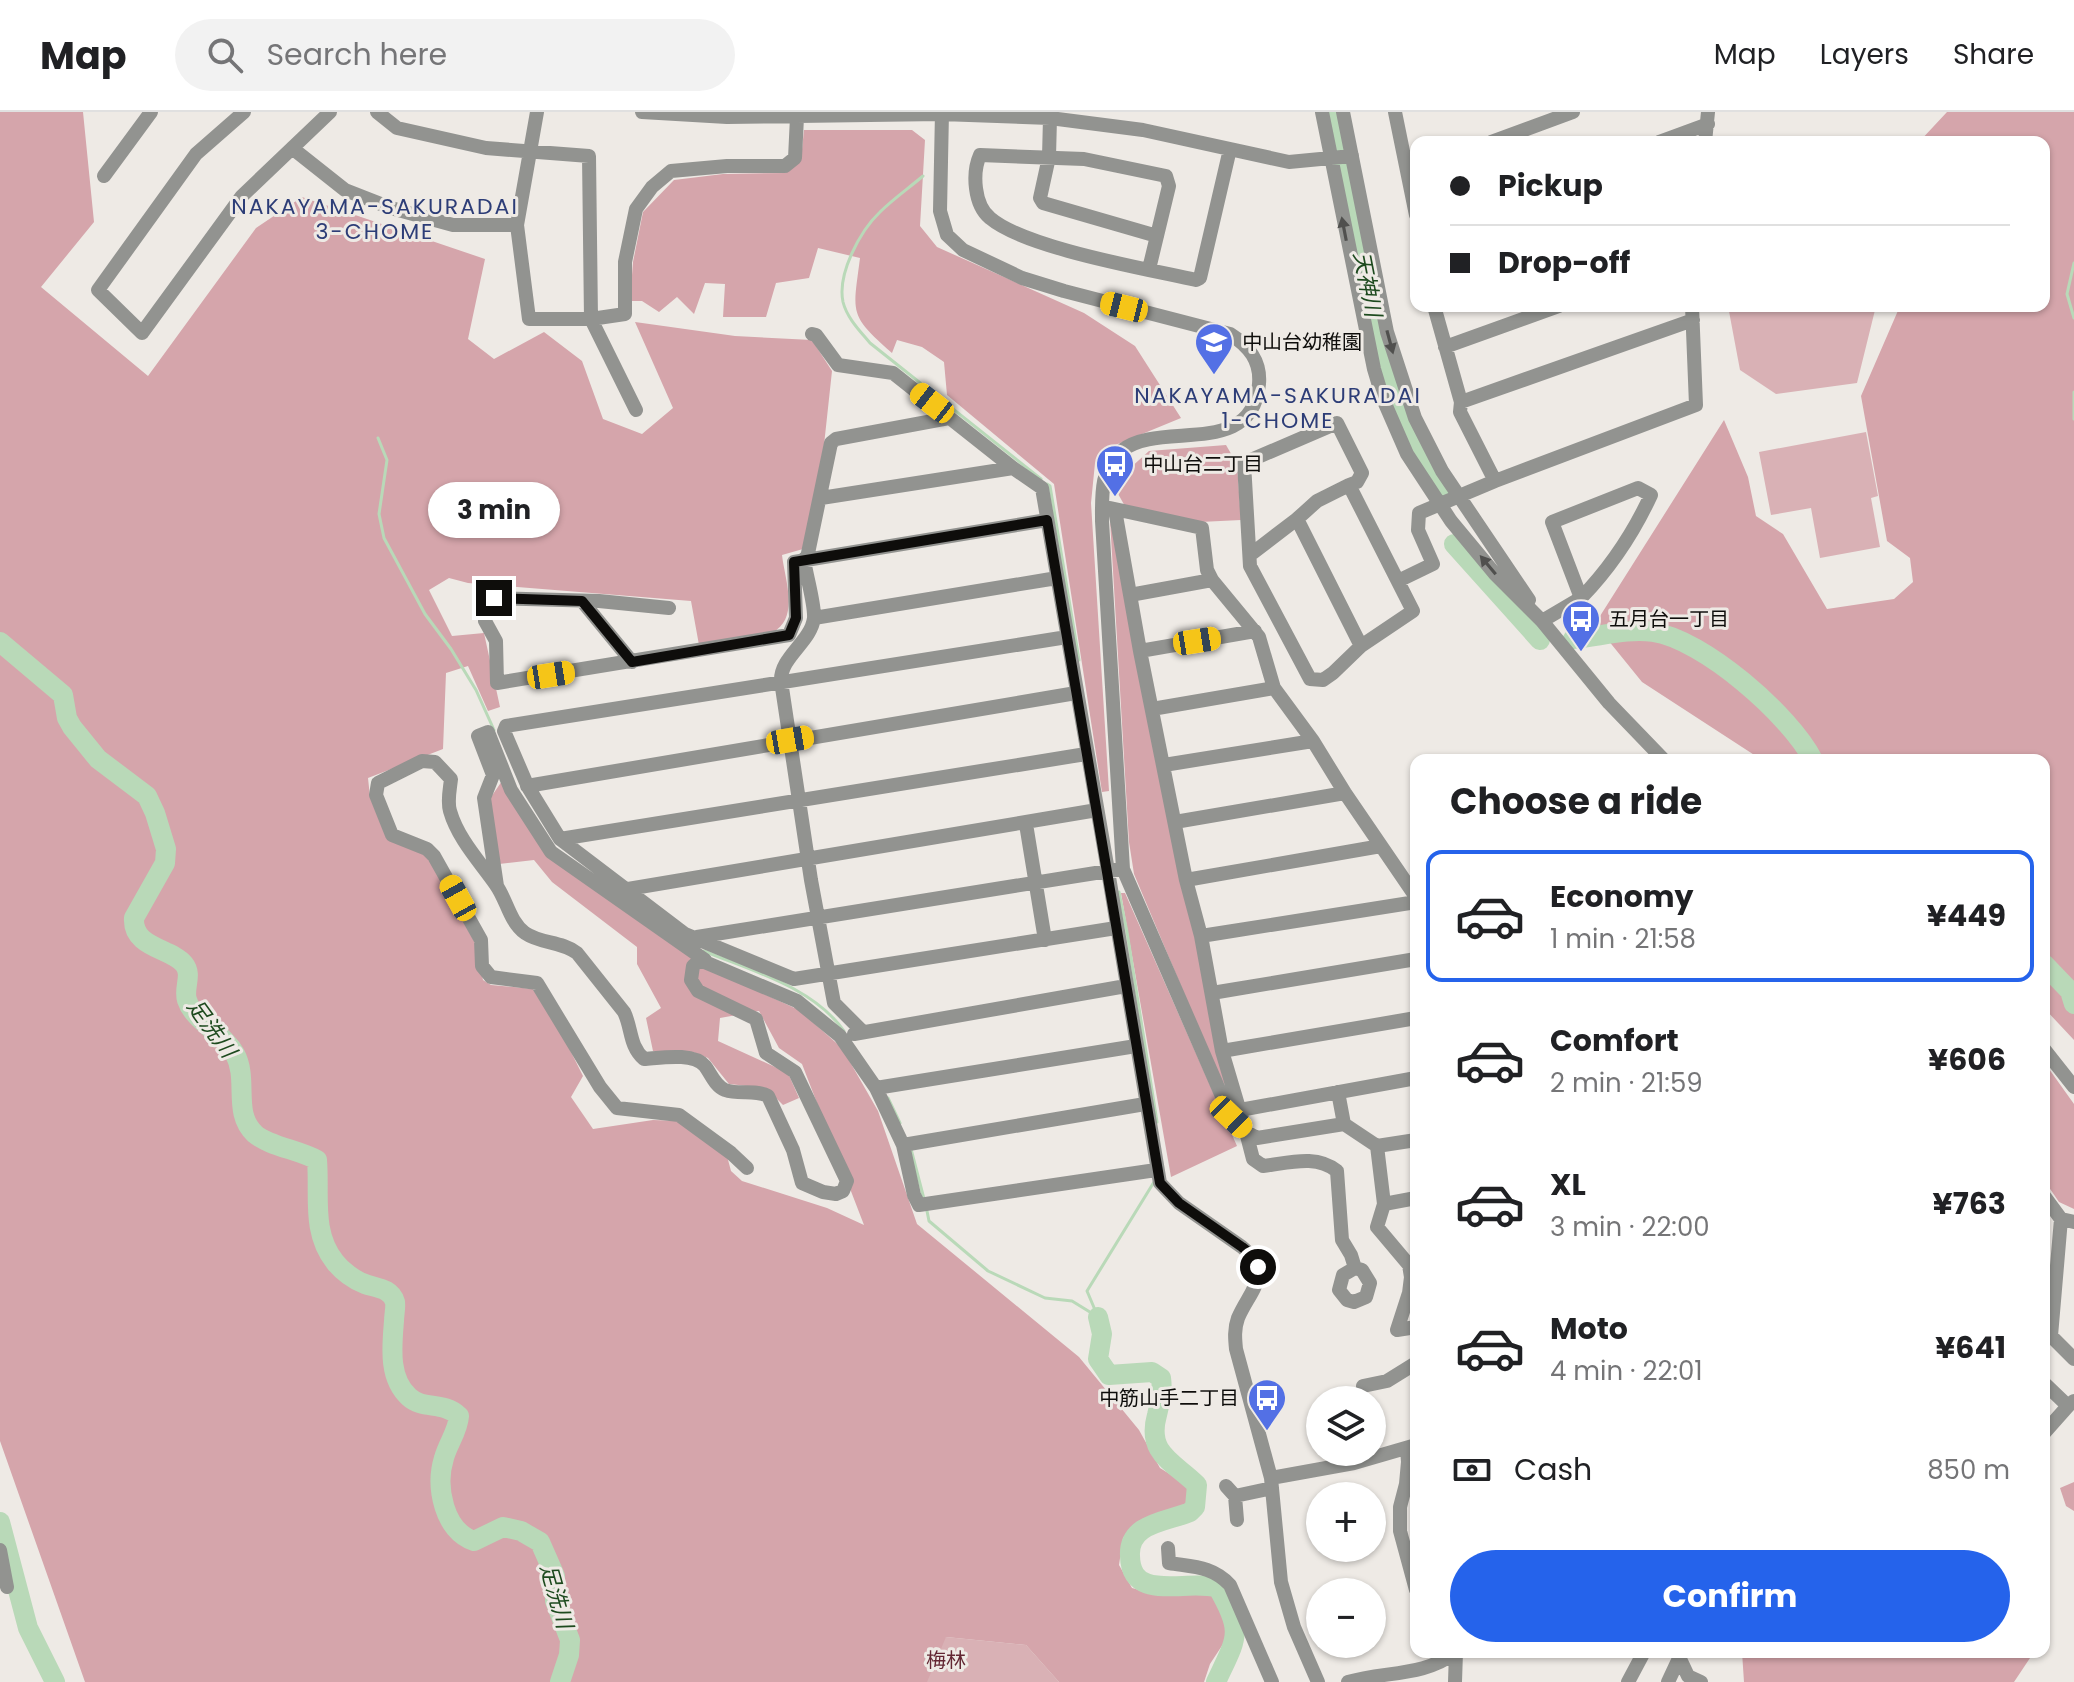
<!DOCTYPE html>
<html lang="en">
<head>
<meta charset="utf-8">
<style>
  :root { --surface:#fff; --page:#f2f2f2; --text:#202124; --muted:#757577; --line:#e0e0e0; --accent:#2563eb }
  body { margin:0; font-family:Poppins,"Noto Sans JP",sans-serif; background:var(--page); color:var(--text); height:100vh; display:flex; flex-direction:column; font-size:30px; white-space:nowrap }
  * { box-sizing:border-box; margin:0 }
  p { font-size:26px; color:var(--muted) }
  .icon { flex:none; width:44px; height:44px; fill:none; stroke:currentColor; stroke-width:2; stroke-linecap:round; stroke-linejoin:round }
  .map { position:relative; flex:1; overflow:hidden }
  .details { position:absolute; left:1410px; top:642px; width:640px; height:904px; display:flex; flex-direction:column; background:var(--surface); border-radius:16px; box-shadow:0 2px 6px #0004 }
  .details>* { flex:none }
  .top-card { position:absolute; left:1410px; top:24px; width:640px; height:176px; border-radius:16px; box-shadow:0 2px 6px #0004; display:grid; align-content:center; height:176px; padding:0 40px; background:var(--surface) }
  .buttons { position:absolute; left:1306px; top:1274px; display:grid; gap:16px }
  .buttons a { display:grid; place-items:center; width:80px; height:80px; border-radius:50%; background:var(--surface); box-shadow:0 2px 6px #0004; font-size:40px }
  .end { position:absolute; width:36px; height:36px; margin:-18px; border:10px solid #0e0d0b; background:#fff; box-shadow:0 0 0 4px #fff }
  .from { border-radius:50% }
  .bubble { position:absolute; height:56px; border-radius:28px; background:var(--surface); box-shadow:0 2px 6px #0004; font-size:26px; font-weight:700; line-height:56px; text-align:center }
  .car { position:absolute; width:24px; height:48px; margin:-24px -12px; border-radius:10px; box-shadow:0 0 6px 2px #0007; background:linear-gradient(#f5c518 24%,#345 0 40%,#f5c518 0 76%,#345 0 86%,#f5c518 0) }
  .top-card b { display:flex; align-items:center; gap:28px; height:76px; font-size:30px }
  .top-card b+b { border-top:2px solid var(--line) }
  .top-card i { width:20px; height:20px; background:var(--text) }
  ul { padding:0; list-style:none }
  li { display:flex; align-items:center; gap:24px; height:132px; margin:0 16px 12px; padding:0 24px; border:4px solid transparent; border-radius:16px }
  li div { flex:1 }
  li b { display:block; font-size:30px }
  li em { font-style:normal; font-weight:700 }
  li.selected { border-color:var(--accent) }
  li>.icon { width:72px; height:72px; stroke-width:1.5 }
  h2 { padding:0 40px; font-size:36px; line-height:96px }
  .pay { display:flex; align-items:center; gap:20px; height:88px; padding:0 40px; font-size:30px }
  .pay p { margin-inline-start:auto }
  .cta { display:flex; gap:16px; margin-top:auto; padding:16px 40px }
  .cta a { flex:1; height:92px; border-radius:48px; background:var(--accent); color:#fff; font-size:32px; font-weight:700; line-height:92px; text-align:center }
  header { display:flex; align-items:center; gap:48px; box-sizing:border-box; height:112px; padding:0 40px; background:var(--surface); border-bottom:2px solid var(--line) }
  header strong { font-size:38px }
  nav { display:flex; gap:44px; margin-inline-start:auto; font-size:28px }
  .search { width:560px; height:72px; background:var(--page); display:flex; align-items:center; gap:20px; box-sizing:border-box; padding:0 28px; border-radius:44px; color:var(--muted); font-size:30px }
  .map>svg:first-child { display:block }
  .green { fill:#d9b1b5 }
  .forest { fill:#d5a5ab }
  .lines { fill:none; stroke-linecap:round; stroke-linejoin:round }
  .stream { stroke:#b9d9b8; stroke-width:3 }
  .river { stroke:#b9d9b8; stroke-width:20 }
  .minor { stroke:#929390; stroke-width:14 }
  .oneway { fill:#50504e }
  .route { stroke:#0e0d0b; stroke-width:10 }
  .labels { text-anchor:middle; stroke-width:6; stroke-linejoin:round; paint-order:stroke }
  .poi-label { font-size:20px; fill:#0e0d0b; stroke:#eeeae5; text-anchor:start }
  .park-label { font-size:20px; fill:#632733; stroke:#eeeae5 }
  .neighbourhood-label { font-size:22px; letter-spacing:2px; fill:#2d3d77; stroke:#eeeae5 }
  .water-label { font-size:22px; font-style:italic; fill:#1d4a1e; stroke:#eeeae5 }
</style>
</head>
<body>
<header>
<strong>Map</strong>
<div class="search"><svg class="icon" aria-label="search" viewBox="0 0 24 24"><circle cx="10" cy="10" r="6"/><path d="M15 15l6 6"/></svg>Search here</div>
<nav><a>Map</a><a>Layers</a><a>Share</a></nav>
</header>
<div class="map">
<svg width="2074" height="1570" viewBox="0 0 2074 1570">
  <rect width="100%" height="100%" fill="#eeeae5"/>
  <path class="green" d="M 1728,194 L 1876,194 L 1857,271 L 1776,282 L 1740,258 Z
    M 1866,320 L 1878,384 L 1871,386 L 1880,435 L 1820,446 L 1811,396 L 1771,403 L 1759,340 Z
    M 946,1525 L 1026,1533 L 1059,1570 L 824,1570 Z"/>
  <path class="forest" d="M 0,0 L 83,0 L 94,110 L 41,175 L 148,264 L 256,116 L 302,85 L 485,147 L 468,227 L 494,247 L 544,220 L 582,249 L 603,307 L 642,322 L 673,296 L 635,210 L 735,224 L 812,228 L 832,259 L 824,333 L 803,437 L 782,443 C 785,469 800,506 772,521 L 699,533 L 691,489 L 468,471 L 449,466 L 429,478 L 452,524 L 484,521 L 500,595 L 488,599 L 468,554 L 446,561 L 443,637 L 368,666 L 370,685 L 386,725 L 428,744 L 475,831 L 483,868 L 491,873 L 533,877 L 566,930 L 583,964 L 571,985 L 593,1017 L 653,1008 L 679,1009 L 727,1044 L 731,1059 L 742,1069 L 827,1096 L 864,1113 L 802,952 L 779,936 L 759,899 L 720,906 L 718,929 L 788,961 L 799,986 L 783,993 L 766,976 L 729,972 L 708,946 L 693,940 L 653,939 L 646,906 L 661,896 L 637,852 L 637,835 L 552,770 L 534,748 L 499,752 L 489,688 L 502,669 L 548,745 L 716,860 L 799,898 L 842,936 L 878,999 L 917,1112 L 1079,1245 L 1139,1318 L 1160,1356 L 1184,1371 L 1191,1380 L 1187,1393 L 1132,1414 L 1123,1426 L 1119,1453 L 1132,1476 L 1154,1482 L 1203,1478 L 1215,1485 L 1228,1510 L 1229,1523 L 1210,1552 L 1204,1570 L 1059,1570 L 1026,1533 L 946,1525 L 927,1570 L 85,1570 L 0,1329 Z
    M 1947,0 L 2074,0 L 2074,928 L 2044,896 L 2044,648 L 1762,648 L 1642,570 L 1595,512 L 1724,308 L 1748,365 L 1756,404 L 1783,422 L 1827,497 L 1894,487 L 1913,470 L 1910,446 L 1887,429 L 1861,284 L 1900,194 L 2044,194 L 2044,30 L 1919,30 Z
    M 804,18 L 912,18 L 925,28 L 920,114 L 937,135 L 1084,201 L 1135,234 L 1181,306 L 1113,334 L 1095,351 L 1091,391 L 1109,679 L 1102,680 L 1054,372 L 947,283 L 944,250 L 922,235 L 897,228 L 892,241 C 848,202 853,202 860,146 L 818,136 L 809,166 L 776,171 L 766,205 L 723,205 L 725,172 L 705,171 L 694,202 L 677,185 L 659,200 L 642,189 L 630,189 L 633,150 L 643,100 L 674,68 L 723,62 L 785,61 L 801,47 Z
    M 1226,333 L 1237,352 L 1241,408 L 1200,410 L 1126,396 L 1117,380 L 1118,367 L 1149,339 Z
    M 1110,408 L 1227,975 L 1220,967 L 1134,762 L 1129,730 Z
    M 1121,781 L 1125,781 L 1237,1034 L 1171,1065 Z
    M 2044,950 L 2074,992 L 2074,1097 L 2059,1090 L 2044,1068 Z
    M 2074,1370 L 2074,1399 L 2066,1394 L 2060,1376 Z
    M 1742,1540 L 2034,1540 L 2014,1570 L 1744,1570 Z"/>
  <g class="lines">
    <path class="stream" d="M 923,64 C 909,76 893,87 880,100 C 860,119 837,162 843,190 C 847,206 860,219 870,231 L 1041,367
      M 2074,151 L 2067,182 L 2074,206
      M 2074,280 L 2074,307
      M 378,326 L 387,348 L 379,402 L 384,426 L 425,502 L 451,537 L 476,578 L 494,618
      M 1047,372 L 1050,374 L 1079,548
      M 1119,780 L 1127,820 L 1157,1010
      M 704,839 C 752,859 813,875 844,919
      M 888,986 L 900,1011
      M 911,1037 L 924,1087
      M 927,1099 L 929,1109 L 988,1159 L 1045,1186 L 1072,1189 L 1098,1205
      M 1098,1205 L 1087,1179 L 1154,1070"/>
    <path class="river" d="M 1333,0 L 1384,249 L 1406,314 L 1442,380
      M 1454,432 L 1540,528
      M 1573,527 C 1598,525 1628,516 1653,520 C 1703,527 1790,603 1813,648
      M 0,530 L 63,583 L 67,606 L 72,615 L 98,647 L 147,684 L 155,701 L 166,737 L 165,751 L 134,806 C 132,836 171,836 184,852 C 193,863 183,876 187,888 C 194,910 224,921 235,942 C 249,968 232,1001 255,1022 C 269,1034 299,1038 317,1048 C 320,1083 311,1120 335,1150 C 342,1159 354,1168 365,1172 C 376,1176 391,1176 395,1190 C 396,1195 394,1203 394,1209 C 392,1234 388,1266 409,1285 C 423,1298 443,1289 459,1304 C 458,1319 448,1331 444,1346 C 435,1375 444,1419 474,1429 L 503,1415 L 521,1419 L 540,1430 L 555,1464 L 555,1489 L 570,1528 L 569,1543 L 560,1570
      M 2044,852 L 2070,879 L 2074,892
      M 1098,1205 L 1102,1222 L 1098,1247 L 1109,1263 L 1152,1260 L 1161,1266 C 1163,1280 1160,1290 1157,1303 C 1146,1342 1174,1350 1197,1373 L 1195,1395 L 1190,1400 C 1166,1410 1128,1411 1130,1444 C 1131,1492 1188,1466 1218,1476 C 1244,1521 1237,1525 1216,1570
      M 0,1410 L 28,1516 L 55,1570"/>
    <path class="minor" d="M 244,0 L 196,42 L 98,178 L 142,221 L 242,84 L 330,0
      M 377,0 L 397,16 L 486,36 L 589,44 L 591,207 L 529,207 L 517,113 L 537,0
      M 642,0 L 727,5 L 941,2 L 1050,6 L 1143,18 L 1289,50 L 1352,44
      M 942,0 L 940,99 L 947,123 L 963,138 L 1022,166 L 1064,179 L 1230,222 C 1249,234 1261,249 1259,272 C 1252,348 1160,307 1121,339 C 1100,356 1102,385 1102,409 L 1123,757 L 1108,759 L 1160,1071 L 1179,1091 L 1242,1135 C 1274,1162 1250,1178 1238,1206 C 1234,1217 1235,1227 1236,1237 L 1271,1366 L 1281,1470 L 1294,1515 L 1318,1570
      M 1322,0 L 1374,257 L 1383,287 L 1407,342 L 1451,409 L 1495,462 L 1542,509 L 1609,591 L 1664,648
      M 1343,0 L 1387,220 L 1415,306 L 1442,359 L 1529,488
      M 1395,0 L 1416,103
      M 1050,6 L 1049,45 L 1040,86 L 1043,91 L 1157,124
      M 1491,30 L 1573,0
      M 1659,30 L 1708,12
      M 1705,30 L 1708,0
      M 292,36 L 345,78 L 391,96 L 453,113 L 517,113
      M 104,64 L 151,0
      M 1149,157 L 1169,74 L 1166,64 L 1084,47 L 980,43 C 972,61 974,93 990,106 C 1025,136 1147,157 1196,168 L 1200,166 L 1230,37
      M 1434,194 L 1461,290 L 1460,300 L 1495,369
      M 1445,235 L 1559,194
      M 1461,290 L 1693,208
      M 636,298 L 591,207 L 625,202 L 625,150 L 636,97 L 652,75 L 671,59 L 727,54 L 785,54 L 795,46 L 797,5
      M 1337,311 L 1362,361 L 1357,370 L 1349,373 L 1413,499 L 1361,534 L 1333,561 L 1323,568 L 1310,567 L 1250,454 L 1244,351 Z
      M 1349,373 L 1317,389 L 1297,407 L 1361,534
      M 821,386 L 1013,356
      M 1110,396 L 1202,416 L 1207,458 L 1212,468
      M 1115,398 L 1140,539 L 1186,768 L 1201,824 L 1222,939 L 1246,1020 L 1257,1026 L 1344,1012
      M 1250,443 L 1297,407
      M 807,446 L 831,331 L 836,327 L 949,306
      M 804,447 C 806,463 815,492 814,506 C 811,530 780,545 781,569 L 811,768 L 834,891 L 863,920
      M 1400,468 L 1433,452 L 1418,418 L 1419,401 L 1495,369 L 1696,293 L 1692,194
      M 1130,483 L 1212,468 L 1259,525 L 1274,576 L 1313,629 L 1345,681 L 1416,785
      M 582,489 L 632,550
      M 669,496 L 599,489 L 494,486 L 485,509 L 496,529 L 497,571 L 789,523 L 796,506 L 794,450 L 1047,408
      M 814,506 L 1057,466
      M 1542,509 L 1581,486 L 1552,410 L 1638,376 L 1651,383 C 1633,422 1611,455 1581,486
      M 1067,525 L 506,614 L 504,619 L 528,675 L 560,727 L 685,822 L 794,867 L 1116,816
      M 1140,539 L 1255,519
      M 1152,597 L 1274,576
      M 1164,653 L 1313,629
      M 527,674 L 1076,581
      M 1175,710 L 1345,681
      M 1026,712 L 1045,828
      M 560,727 L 1086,642
      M 1123,757 L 1231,1005 L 1246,1020 L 1253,1047 L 1263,1054 C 1289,1051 1316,1042 1337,1059 L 1342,1128 L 1351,1143 L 1355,1156 L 1362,1158 L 1370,1171 L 1366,1185 L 1354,1190 L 1347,1188 L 1339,1178 L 1343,1163 L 1355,1156
      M 1186,768 L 1381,734
      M 497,774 L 484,686 L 493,663 L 478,624 L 488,620 L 511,678 L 551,740 L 705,848
      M 628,777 L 1097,698
      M 1201,824 L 1416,790
      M 697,825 L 1108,759 L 1042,376 L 1013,356 L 893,261 L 838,253 L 816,223 L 812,222
      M 1212,881 L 1416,847
      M 854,922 L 1126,874
      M 2044,937 L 2074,975
      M 1222,939 L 1416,906
      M 876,976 L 1136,934
      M 1338,980 L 1344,1012 L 1377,1034 L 1384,1092 L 1416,1086
      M 1240,998 L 1416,966
      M 903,1033 L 1145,992
      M 1377,1034 L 1416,1028
      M 747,1056 L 731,1041 L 679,1003 L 617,996 L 600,975 L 537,871 L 491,865 L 482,854 L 481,828 L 434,744 L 427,737 L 392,723 L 376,683 L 378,671 L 422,649 L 435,650 L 451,667 C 450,677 447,689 450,699 C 458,727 480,750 496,773 C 507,788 509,809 525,821 C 541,832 561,829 577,841 L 624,900 C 632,916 629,934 644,947 C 660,946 693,940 705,954 C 711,962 715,974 725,978 C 739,983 754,977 768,984 L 793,1038 L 802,1071 L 823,1080 L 836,1082 L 843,1079 L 847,1069 L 795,960 L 766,941 L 756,907 L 698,879 L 691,868 L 693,854 L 700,848 L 797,889 L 840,924 L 876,976 L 903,1033 L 914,1083 L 919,1093 L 1156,1058
      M 2044,1084 L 2061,1107 L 2074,1110
      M 1384,1092 L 1377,1115 L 1409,1153 L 1411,1165 L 1409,1181 L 1397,1218 L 1416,1215
      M 2044,1217 L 2074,1247
      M 2051,1224 L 2061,1107
      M 2044,1271 L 2068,1294 L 2074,1289
      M 1363,1274 L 1387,1269 L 1416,1251
      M 2044,1321 L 2068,1294
      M 1407,1336 L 1408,1350 L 1406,1372 L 1400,1395 L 1400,1419 L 1416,1478
      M 1271,1366 L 1354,1351 L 1416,1333
      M 1226,1374 L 1235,1384 L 1237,1408
      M 1235,1384 L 1272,1376
      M 1168,1436 L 1169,1451 C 1193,1455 1212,1454 1230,1473 L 1272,1570
      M 0,1438 L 7,1475
      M 1680,1547 L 1688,1564 L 1701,1570
      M 1348,1570 C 1384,1559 1424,1565 1456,1540
      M 1455,1570 L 1456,1540
      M 1628,1570 L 1644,1540
      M 1668,1570 L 1682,1540"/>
  </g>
  <defs><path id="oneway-solid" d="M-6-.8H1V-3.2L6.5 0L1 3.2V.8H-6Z" transform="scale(2)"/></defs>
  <g class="oneway">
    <use href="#oneway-solid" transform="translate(1344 117) rotate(-101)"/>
    <use href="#oneway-solid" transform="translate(1390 230) rotate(75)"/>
    <use href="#oneway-solid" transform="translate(1488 453) rotate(-130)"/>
  </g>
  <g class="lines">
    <path class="route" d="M 494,486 L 582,489 L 632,550 L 789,523 L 796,506 L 794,450 L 1047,408 L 1160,1071 L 1179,1091 L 1242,1135 L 1251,1142 L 1258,1155"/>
  </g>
  <defs>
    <g id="school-pin" transform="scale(2)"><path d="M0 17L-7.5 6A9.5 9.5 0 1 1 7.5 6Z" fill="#5370e5" stroke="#eeeae5"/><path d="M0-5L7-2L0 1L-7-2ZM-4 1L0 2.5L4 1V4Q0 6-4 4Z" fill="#fff"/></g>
    <g id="bus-pin" transform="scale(2)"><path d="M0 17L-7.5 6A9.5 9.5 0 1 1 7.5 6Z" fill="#5370e5" stroke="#eeeae5"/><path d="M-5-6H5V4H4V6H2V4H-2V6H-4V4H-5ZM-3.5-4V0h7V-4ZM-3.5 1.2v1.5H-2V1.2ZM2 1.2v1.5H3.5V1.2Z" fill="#fff"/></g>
  </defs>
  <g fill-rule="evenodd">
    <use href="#school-pin" x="1214" y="230"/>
    <use href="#bus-pin" x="1115" y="352"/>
    <use href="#bus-pin" x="1581" y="507"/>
    <use href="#bus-pin" x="1267" y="1286"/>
  </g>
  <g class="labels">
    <g class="poi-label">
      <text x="1242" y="237">中山台幼稚園</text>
      <text x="1143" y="359">中山台二丁目</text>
      <text x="1609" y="514">五月台一丁目</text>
      <text x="1239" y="1293" text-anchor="end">中筋山手二丁目</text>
    </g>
    <g class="park-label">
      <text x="946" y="1555">梅林</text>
    </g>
    <g class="neighbourhood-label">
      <text x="375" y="102">NAKAYAMA-SAKURADAI<tspan x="375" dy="25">3-CHOME</tspan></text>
      <text x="1278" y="291">NAKAYAMA-SAKURADAI<tspan x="1278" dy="25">1-CHOME</tspan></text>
    </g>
    <g class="water-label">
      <text transform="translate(1368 172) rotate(79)" y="8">天神川</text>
      <text transform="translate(212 916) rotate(54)" y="8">足洗川</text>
      <text transform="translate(557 1484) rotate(74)" y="8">足洗川</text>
    </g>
  </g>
</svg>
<div class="buttons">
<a><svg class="icon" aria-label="layers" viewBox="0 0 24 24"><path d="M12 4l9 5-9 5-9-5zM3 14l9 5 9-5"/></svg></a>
<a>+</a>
<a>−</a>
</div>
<i class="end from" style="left:1258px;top:1155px"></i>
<i class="end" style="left:494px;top:486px"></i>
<div class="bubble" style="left:428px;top:370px;width:132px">3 min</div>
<i class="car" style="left:1124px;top:195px;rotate:284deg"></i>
<i class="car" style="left:932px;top:291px;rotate:308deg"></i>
<i class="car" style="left:1197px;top:529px;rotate:81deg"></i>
<i class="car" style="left:551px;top:563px;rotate:81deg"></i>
<i class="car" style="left:790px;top:628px;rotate:80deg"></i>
<i class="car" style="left:458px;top:786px;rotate:331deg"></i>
<i class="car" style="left:1231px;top:1005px;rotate:134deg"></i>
<div class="top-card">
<b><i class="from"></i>Pickup</b>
<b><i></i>Drop-off</b>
</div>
<section class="details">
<h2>Choose a ride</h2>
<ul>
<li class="selected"><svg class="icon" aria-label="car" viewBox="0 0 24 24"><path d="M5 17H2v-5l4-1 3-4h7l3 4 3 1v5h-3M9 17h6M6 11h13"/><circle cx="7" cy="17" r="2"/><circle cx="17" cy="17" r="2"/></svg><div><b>Economy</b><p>1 min · 21:58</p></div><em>¥449</em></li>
<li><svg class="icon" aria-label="car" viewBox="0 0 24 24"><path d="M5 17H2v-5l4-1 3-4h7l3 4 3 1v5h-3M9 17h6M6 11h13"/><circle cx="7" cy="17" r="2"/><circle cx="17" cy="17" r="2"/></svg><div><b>Comfort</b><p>2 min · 21:59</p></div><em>¥606</em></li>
<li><svg class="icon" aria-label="car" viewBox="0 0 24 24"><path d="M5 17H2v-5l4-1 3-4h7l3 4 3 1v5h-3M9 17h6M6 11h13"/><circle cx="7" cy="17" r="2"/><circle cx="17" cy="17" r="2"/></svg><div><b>XL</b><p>3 min · 22:00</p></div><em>¥763</em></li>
<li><svg class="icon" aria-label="car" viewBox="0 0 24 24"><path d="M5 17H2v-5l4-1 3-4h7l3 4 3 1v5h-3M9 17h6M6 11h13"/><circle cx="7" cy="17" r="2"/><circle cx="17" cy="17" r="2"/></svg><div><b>Moto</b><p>4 min · 22:01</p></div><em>¥641</em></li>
</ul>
<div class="pay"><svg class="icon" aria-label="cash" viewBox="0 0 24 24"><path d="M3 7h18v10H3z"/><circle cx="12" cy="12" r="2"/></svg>Cash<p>850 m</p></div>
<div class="cta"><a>Confirm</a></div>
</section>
</div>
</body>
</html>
